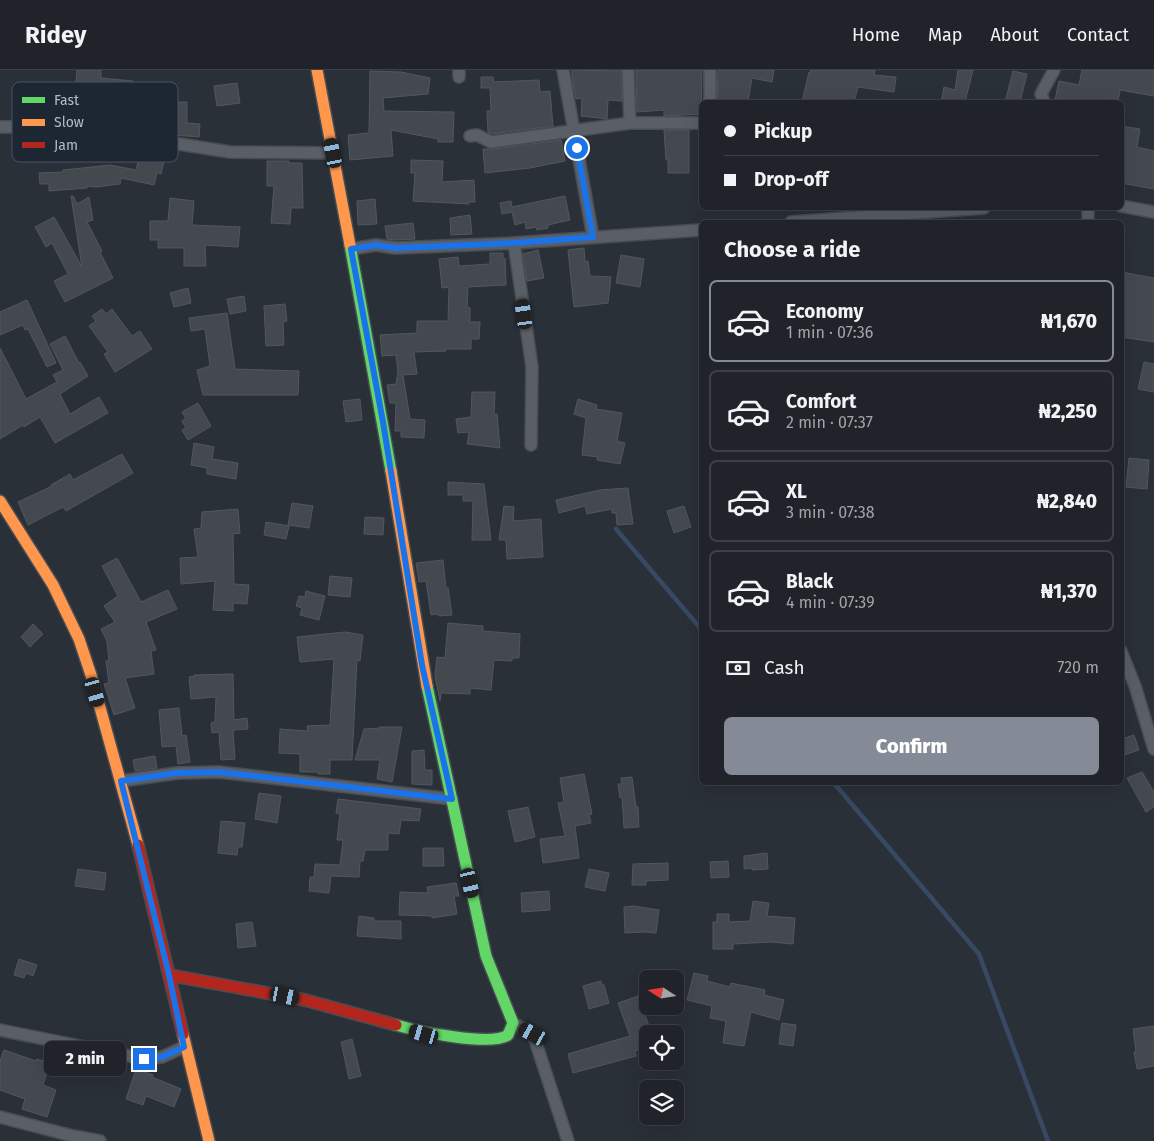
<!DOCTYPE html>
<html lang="en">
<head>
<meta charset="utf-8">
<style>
  :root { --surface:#20242a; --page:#282c32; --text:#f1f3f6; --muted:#a2a4a8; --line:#3d4147; --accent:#848b96 }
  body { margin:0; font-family:"Fira Sans",sans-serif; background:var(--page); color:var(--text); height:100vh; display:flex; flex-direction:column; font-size:19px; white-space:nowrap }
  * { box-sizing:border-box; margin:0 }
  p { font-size:16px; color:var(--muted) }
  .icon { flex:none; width:28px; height:28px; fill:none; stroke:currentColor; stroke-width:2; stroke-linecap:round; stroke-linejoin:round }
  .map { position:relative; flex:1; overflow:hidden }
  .details { position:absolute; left:699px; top:150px; width:425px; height:565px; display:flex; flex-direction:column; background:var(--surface); border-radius:8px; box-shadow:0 5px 20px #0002,0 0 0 1px var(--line) }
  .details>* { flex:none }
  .hud { position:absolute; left:699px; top:30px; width:425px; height:110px; border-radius:8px; box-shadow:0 5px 20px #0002,0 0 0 1px var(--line); display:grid; align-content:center; height:110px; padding:0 25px; background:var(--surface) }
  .needle { width:32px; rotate:282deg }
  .fabs { position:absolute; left:639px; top:900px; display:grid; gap:10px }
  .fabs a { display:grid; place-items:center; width:45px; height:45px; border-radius:8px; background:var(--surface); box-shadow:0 5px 20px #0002,0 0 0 1px var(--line); font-size:25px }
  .end { position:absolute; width:22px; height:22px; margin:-11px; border:6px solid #1a73e8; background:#fff; box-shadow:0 0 0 2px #fff }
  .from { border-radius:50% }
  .bubble { position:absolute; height:35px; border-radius:8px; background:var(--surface); box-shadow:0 5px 20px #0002,0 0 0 1px var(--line); font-size:16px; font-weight:800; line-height:35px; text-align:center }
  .car { position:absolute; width:15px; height:30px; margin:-15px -8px; border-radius:6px; box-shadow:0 0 4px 1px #0007; background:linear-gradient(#222 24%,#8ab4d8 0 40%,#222 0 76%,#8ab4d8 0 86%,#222 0) }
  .hud b { display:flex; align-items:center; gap:18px; height:48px; font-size:19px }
  .hud b+b { border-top:1px solid var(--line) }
  .hud i { width:12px; height:12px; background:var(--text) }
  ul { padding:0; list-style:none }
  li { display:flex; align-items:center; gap:15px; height:82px; margin:0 10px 8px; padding:0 15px; border:2px solid var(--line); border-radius:8px }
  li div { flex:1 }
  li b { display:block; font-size:19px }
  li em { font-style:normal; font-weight:800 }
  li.current { border-color:var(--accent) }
  li>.icon { width:45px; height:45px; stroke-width:1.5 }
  h2 { padding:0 25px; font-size:22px; line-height:60px }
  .pay { display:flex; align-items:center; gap:12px; height:55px; padding:0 25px; font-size:19px }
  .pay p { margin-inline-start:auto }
  .action { display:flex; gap:10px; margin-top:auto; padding:10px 25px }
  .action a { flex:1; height:58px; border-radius:8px; background:var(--accent); color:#fff; font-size:20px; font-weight:800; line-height:58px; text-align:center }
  header { display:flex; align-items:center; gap:30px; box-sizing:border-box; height:70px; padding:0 25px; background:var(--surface); border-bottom:1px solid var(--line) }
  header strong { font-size:24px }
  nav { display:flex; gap:28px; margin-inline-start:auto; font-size:18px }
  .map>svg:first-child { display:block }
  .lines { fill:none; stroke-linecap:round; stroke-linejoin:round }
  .stream { stroke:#384963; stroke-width:4.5 }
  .building { fill:#444950; stroke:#52575f }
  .street-casing { stroke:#484c53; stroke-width:14 }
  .fast-casing { stroke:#484c53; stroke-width:14 }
  .slow-casing { stroke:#484c53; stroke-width:14 }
  .jam-casing { stroke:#484c53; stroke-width:14 }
  .street { stroke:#5a5e66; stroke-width:11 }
  .fast { stroke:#63d668; stroke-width:11 }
  .slow { stroke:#ff974d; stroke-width:11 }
  .jam { stroke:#b3261e; stroke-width:11 }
  .route { stroke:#1a73e8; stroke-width:6 }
  .key { fill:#1d2633; stroke:#4a5360; stroke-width:1 }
  .key-label { font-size:14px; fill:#b4bcc9 }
</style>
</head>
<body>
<header>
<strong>Ridey</strong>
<nav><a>Home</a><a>Map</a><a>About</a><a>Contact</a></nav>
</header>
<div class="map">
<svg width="1154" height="1071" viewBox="0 0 1154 1071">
  <rect width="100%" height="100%" fill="#2a3038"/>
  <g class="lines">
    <path class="stream" d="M 616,459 L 701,559
      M 833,712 L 979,884 L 1048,1071"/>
  </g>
  <path class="building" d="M 77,0 L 101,0 L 101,8 L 133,11 L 129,51 L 122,51 L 122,52 L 73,48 Z
    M 572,0 L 621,1 L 622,31 L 608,30 L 607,49 L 581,46 L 582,28 L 576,29 L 572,8 Z
    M 636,0 L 702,0 L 701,44 L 664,46 L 664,40 L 637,42 Z
    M 718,0 L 774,0 L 772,12 L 752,8 L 748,32 L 717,32 Z
    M 811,0 L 875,0 L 874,5 L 896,7 L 894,22 L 858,17 L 854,32 L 802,32 L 809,2 L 810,3 Z
    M 958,0 L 973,0 L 965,32 L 941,32 L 944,17 L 955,20 Z
    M 1082,0 L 1154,0 L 1154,26 L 1120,20 L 1118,32 L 1070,32 L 1055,30 L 1059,11 L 1079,15 Z
    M 370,1 L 401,2 L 430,8 L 428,24 L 383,28 L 384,41 L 454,42 L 453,72 L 438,72 L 438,69 L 391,60 L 393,86 L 350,90 L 348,65 L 369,63 Z
    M 1013,1 L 1027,4 L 1020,32 L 1005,32 Z
    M 481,7 L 493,7 L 494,12 L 539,10 L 540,22 L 550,21 L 553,56 L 492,64 L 488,62 L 487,41 L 491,41 L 490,18 L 481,18 Z
    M 237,13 L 240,33 L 217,36 L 214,16 Z
    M 167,32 L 187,32 L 187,53 L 200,54 L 199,67 L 173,65 L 174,55 L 168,55 Z
    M 1121,56 L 1140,59 L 1137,77 L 1154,81 L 1154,119 L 1121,113 Z
    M 664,60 L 689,60 L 689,103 L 668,103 L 668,90 L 666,90 Z
    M 561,70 L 565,91 L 530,98 L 485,103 L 483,79 L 492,79 Z
    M 141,79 L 166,84 L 161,104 L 157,103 L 154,115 L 121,108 L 120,114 L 96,117 L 87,116 L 87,118 L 49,121 L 49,114 L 40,114 L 39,103 L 63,102 L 63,100 L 110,95 L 136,100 Z
    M 411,90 L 443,91 L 442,112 L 474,110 L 475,132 L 469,132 L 469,134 L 413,131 L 415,103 L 411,103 Z
    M 267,91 L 289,91 L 289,93 L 302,93 L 303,138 L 291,138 L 290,154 L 271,153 L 274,116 L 267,116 Z
    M 71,126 L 73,126 L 77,134 L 89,127 L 93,150 L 87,152 L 102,181 L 100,182 L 113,208 L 65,232 L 54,211 L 68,204 L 52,173 L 46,177 L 35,157 L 54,147 L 82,197 Z
    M 565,126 L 570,150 L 548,155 L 548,158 L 537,160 L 536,157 L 526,159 L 525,152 L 515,155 L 512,142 L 502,144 L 500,133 L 511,131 L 512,137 Z
    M 170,128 L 194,131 L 192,155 L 240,157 L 238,177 L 205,175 L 206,196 L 184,196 L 184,178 L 158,178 L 158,170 L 150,170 L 150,151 L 168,151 Z
    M 375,129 L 377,154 L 358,155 L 357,131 Z
    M 470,145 L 472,164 L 451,165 L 450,148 Z
    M 413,153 L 415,169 L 395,170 L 387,169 L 385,156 Z
    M 584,178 L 585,192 L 588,191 L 590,206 L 611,207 L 608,233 L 574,237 L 568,180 Z
    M 538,180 L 544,208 L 527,211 L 523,184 Z
    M 490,183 L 503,183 L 503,189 L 505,188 L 506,215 L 468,217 L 467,237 L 470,238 L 470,252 L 480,252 L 479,269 L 471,269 L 471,279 L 445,279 L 446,281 L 414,282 L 417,304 L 403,305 L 410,349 L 425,350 L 424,368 L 401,367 L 401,361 L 395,361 L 396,333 L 390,333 L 387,315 L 396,314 L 398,301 L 396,285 L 382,286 L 380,265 L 417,263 L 417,251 L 448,251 L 449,217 L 442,218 L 439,189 L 458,187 L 459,196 L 490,194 Z
    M 621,185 L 644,189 L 640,217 L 616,213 Z
    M 1121,202 L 1154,208 L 1154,272 L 1121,267 Z
    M 188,218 L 191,233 L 174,237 L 170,223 Z
    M 244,226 L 246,241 L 230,244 L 227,229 Z
    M 27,230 L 56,293 L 47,297 L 28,259 L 25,260 L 23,255 L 0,265 L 0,242 Z
    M 285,234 L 287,251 L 283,252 L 284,275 L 266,276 L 264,236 Z
    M 102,239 L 106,244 L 112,239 L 132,266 L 140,261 L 152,279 L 115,302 L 104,284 L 108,282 L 89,256 L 96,251 L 92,246 Z
    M 227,243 L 235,299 L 299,301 L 298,325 L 203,325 L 197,300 L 210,296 L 205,259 L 191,261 L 189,248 Z
    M 65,266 L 79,293 L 80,292 L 88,306 L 60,324 L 70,344 L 99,327 L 108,343 L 55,373 L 40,347 L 24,357 L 23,355 L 0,369 L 0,278 L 26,329 L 57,312 L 53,305 L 63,300 L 50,274 Z
    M 1144,292 L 1154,294 L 1154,322 L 1138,319 Z
    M 472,322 L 495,322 L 494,345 L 497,344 L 500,378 L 467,374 L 469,362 L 458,363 L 456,349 L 471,347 Z
    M 360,329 L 362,350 L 346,352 L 343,331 Z
    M 578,329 L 597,335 L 596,339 L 622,343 L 617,371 L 625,373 L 620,394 L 597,390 L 598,387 L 582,385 L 586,348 L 574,344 Z
    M 198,333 L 211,356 L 188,370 L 182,360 L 186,358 L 182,351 L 186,349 L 182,342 Z
    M 194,373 L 214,377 L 212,389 L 238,393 L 236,409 L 207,404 L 207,398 L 191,395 Z
    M 122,384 L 133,403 L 66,441 L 63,437 L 28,455 L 18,432 L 52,416 L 51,415 L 70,404 L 73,410 Z
    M 1129,388 L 1149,390 L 1147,419 L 1126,417 Z
    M 448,412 L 484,414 L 491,470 L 472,470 L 473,431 L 463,431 L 463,425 L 448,425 Z
    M 628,418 L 633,454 L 617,455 L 616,443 L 612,443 L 612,439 L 587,444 L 585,436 L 559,443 L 556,430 L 600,420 Z
    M 292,433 L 313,436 L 309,458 L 288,455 Z
    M 504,436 L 514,437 L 513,451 L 541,449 L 543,487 L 507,489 L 506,470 L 499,470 Z
    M 684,436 L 691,457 L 674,463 L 667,441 Z
    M 238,439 L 240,463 L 233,464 L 234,514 L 249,515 L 247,534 L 233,533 L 233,541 L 213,540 L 215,511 L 181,514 L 180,488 L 198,487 L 194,459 L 201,458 L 202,442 Z
    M 365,447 L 384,448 L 383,465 L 364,464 Z
    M 266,452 L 289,456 L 286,469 L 264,465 Z
    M 117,488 L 141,532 L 168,520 L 177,539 L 146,552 L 156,580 L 151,581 L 154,604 L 125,608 L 135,638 L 114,645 L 104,614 L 109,613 L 106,591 L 109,591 L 107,571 L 101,559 L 115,552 L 104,536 L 118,526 L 102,496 Z
    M 443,490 L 446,518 L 448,518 L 452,545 L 439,546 L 438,544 L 431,545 L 426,511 L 419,512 L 416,493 Z
    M 330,506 L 352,508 L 350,527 L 328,525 Z
    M 306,521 L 325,526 L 319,550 L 300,545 L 302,538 L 296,536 L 299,526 L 305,527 Z
    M 448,553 L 483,556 L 483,561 L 520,564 L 519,588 L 512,588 L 512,591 L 494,590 L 491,620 L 470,618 L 470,624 L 441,623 L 440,631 L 435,606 L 437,587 L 445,588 Z
    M 33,554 L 43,564 L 30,577 L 21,567 Z
    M 345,562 L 363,565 L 360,591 L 357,590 L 352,690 L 330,690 L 330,704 L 318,704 L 318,702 L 300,702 L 300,684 L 279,683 L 280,659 L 308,661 L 307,656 L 330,655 L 334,589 L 300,592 L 297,567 Z
    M 233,604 L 234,650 L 247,648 L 248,659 L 233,660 L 235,689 L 221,690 L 219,662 L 212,663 L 211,653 L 215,652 L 216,627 L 191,629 L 189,607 L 195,606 L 194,605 Z
    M 179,638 L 182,666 L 186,665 L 190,692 L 178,694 L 176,676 L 162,677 L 159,640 Z
    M 380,657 L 402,657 L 392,712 L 377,709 L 380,690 L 355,690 L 364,659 L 380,658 Z
    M 1134,665 L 1139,680 L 1121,686 L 1121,669 Z
    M 424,680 L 425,700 L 432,700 L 432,715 L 412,714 L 412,681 Z
    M 155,686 L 157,698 L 135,701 L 133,690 Z
    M 1142,702 L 1154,722 L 1154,737 L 1146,742 L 1127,708 Z
    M 584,704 L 592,744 L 589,745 L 591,753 L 575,756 L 579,788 L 543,793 L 540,769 L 565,766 L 558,733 L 564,732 L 560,708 Z
    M 632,707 L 636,737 L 638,737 L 639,757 L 624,758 L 622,727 L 620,728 L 618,714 L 622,714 L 621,708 Z
    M 259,723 L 281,726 L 277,753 L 255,749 Z
    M 338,729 L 421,739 L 419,751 L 401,750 L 399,764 L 388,763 L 388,780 L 365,780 L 363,791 L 360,791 L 359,807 L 331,806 L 329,823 L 309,821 L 310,807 L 314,807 L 315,794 L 340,795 L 343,770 L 337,770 L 340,744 L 336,743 Z
    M 528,737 L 535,767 L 515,772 L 508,741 Z
    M 221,751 L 245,753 L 242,777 L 238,777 L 237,785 L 218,783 Z
    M 423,778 L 443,778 L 444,796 L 423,796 Z
    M 767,783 L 768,799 L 752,800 L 752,798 L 744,799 L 744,786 Z
    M 728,791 L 729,807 L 711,808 L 710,792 Z
    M 668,793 L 668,810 L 646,811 L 646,815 L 632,815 L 633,794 Z
    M 78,799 L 106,803 L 104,820 L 75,816 Z
    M 589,799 L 609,803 L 605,821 L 585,817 Z
    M 456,813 L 459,826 L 454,826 L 457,844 L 432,848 L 432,846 L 399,845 L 400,822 L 428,823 L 427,817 Z
    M 549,821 L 550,840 L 522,842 L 521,823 Z
    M 753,831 L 769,833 L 767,846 L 795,848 L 793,874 L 771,872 L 733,874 L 733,879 L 713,879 L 713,852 L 717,852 L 717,844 L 729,844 L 729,852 L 750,851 Z
    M 634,836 L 659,840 L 656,863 L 643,862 L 625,863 L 624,837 Z
    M 359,846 L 374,848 L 374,851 L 401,851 L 401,869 L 357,866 Z
    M 252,852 L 256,876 L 238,878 L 236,854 Z
    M 19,889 L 37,895 L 33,906 L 26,903 L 24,908 L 14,905 Z
    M 694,903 L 708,906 L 707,911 L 730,917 L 731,913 L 765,920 L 764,925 L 784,930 L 779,950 L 751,942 L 744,976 L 723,973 L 726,951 L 710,948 L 712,936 L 687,930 Z
    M 601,911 L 602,915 L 604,915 L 609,933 L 589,939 L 583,916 Z
    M 638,926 L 652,964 L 648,964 L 648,966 L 644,967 L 647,977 L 635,981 L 636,986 L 573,1003 L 568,984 L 630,966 L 618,933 Z
    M 782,953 L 796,955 L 793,976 L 779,974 Z
    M 1154,956 L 1154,996 L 1137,999 L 1134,982 L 1136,982 L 1133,959 Z
    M 352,969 L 361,1006 L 349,1009 L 341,972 Z
    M 4,980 L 36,991 L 37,989 L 50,993 L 43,1015 L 56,1020 L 47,1047 L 22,1039 L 25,1029 L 0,1020 L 0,991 Z
    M 136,999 L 153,1005 L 152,1007 L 181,1019 L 174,1037 L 146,1026 L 143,1035 L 126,1029 Z"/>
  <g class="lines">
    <g class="street-casing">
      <path id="street" d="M 459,0 L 459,7
        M 563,0 L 593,167
        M 628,0 L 630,53
        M 710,0 L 710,32
        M 1044,32 L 1041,24 L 1054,0
        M 0,57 L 83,56 L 119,59 L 160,71 L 230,82 L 333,83
        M 470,66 L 477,65 L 491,72 L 630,53 L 701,53
        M 1121,136 L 1154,142
        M 791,152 L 984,138
        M 1088,152 L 1088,138
        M 514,173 L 532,297 L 531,375
        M 351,179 L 376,175 L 395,178 L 514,173 L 701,160
        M 1121,581 L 1135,616 L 1154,679
        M 121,711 L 177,703 L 219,702 L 452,729
        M 513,953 L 533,964 L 568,1071
        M 0,960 L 144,989 L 162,987 L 184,977
        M 0,1047 L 73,1066 L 100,1071"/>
    </g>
    <g class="fast-casing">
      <path id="fast" d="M 350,175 L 391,401
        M 396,955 C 417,961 491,977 508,965 L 513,953 L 486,886 L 427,616"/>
    </g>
    <g class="slow-casing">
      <path id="slow" d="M 317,0 L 350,175
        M 391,401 L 427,616
        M 0,431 L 53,515 L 79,569 L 91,605 L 138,775
        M 183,964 L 209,1071"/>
    </g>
    <g class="jam-casing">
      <path id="jam" d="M 138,775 L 183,964
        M 169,905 L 305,930 L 396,955"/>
    </g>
    <use href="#street" class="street"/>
    <use href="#fast" class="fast"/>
    <use href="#slow" class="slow"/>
    <use href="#jam" class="jam"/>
  </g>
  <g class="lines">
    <path class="route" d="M 144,989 L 162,987 L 184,977 L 169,905 L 121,711 L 177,703 L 219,702 L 452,729 L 422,595 L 383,352 L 351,179 L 376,175 L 395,178 L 514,173 L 593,167 L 577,78"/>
  </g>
  <rect x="12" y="12" width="166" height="80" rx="8" class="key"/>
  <rect x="22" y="27" width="23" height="6" fill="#63d668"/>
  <rect x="22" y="49" width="23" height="7" fill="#ff974d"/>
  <rect x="22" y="72" width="23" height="6" fill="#b3261e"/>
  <g class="key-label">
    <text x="54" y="35">Fast</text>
    <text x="54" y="57">Slow</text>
    <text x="54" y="80">Jam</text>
  </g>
</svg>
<div class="fabs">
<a><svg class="needle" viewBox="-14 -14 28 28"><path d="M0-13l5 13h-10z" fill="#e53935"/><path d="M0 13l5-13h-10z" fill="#a2a4a8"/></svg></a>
<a><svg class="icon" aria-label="locate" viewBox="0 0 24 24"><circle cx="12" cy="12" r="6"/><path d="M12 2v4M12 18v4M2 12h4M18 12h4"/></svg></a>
<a><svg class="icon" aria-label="layers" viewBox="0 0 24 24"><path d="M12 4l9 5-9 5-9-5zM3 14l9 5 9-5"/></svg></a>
</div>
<i class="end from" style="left:577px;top:78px"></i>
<i class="end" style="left:144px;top:989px"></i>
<div class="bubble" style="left:44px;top:971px;width:82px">2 min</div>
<i class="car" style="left:333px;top:83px;rotate:349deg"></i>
<i class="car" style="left:524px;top:244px;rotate:352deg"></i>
<i class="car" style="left:95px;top:622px;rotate:164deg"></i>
<i class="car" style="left:470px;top:813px;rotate:167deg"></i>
<i class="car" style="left:285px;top:926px;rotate:102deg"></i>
<i class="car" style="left:424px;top:964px;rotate:286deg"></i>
<i class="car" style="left:533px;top:964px;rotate:299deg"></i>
<div class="hud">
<b><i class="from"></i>Pickup</b>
<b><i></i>Drop-off</b>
</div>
<section class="details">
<h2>Choose a ride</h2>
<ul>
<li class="current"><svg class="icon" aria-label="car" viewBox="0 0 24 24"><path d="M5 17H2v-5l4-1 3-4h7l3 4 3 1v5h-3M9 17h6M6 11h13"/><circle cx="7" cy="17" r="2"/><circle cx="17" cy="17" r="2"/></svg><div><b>Economy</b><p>1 min · 07:36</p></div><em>₦1,670</em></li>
<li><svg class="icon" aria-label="car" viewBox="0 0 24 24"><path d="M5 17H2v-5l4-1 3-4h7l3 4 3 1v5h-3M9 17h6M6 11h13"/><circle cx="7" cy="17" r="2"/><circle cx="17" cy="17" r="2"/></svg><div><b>Comfort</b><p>2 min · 07:37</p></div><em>₦2,250</em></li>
<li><svg class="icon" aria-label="car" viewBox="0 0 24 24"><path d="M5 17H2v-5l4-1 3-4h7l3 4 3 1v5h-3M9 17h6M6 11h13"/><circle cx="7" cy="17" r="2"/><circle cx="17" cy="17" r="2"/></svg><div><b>XL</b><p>3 min · 07:38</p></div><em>₦2,840</em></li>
<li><svg class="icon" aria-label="car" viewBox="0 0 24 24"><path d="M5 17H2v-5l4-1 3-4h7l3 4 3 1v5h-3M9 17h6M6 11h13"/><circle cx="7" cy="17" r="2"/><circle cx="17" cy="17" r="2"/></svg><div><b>Black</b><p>4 min · 07:39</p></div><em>₦1,370</em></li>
</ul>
<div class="pay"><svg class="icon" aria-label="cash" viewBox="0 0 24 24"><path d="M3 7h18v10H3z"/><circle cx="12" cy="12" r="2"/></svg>Cash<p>720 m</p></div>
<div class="action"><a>Confirm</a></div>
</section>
</div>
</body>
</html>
